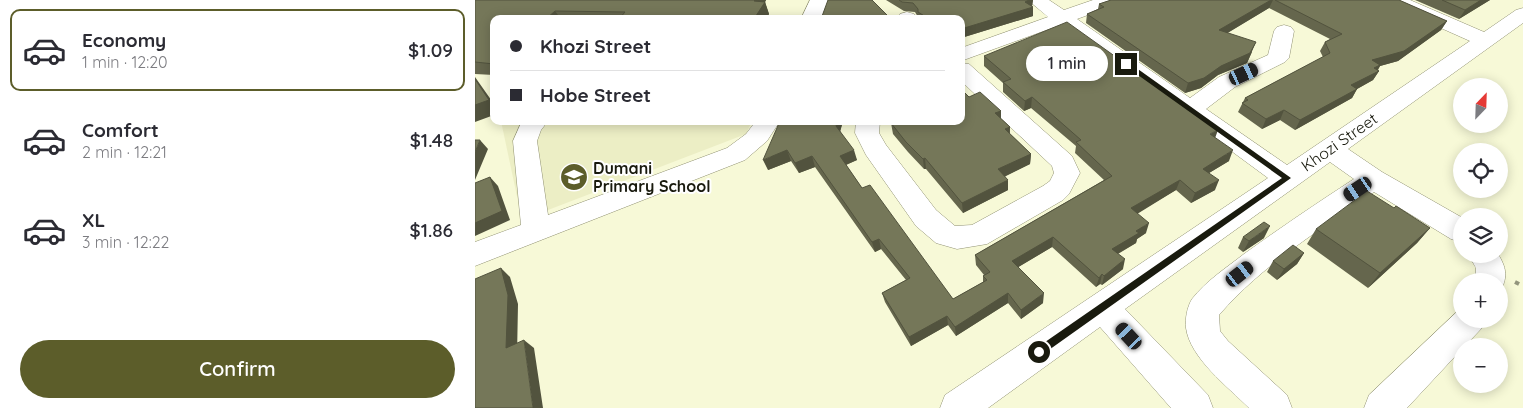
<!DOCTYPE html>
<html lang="en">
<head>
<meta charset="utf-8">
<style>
  :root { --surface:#fff; --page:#f2f2f3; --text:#2b2b33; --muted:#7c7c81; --line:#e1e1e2; --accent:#5c5d2a }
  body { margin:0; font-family:Quicksand,sans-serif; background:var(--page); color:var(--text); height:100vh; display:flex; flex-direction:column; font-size:19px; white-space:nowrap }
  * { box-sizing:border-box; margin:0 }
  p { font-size:16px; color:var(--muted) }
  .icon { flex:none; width:28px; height:28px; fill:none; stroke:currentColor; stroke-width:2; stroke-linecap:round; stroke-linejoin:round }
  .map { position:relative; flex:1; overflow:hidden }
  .drawer { display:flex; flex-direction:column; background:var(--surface); width:475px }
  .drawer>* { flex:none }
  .hud { position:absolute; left:15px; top:15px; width:475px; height:110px; border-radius:10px; box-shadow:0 2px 12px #0003; display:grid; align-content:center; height:110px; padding:0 20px; background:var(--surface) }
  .needle { width:32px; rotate:23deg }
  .buttons { position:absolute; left:978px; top:78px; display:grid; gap:10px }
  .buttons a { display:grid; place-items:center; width:55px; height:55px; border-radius:50%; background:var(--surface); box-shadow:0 2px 12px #0003; font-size:25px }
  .end { position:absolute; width:22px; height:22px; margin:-11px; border:6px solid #191a0e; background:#fff; box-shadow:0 0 0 2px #fff }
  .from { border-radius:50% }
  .bubble { position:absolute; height:35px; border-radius:18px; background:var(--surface); box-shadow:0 2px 12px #0003; font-size:16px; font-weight:600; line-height:35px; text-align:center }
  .car { position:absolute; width:15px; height:30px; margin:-15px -8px; border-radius:6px; box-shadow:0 0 4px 1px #0007; background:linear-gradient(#222 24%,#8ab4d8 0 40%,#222 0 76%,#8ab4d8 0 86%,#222 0) }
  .hud b { display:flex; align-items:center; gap:18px; height:48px; font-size:19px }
  .hud b+b { border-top:1px solid var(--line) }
  .hud i { width:12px; height:12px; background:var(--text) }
  ul { padding:9px 0 0; list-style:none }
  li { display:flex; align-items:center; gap:15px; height:82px; margin:0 10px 8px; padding:0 10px; border:2px solid transparent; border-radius:10px }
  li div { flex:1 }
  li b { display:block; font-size:19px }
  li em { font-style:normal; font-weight:600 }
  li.current { border-color:var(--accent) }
  li>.icon { width:45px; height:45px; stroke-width:1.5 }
  .primary-button { display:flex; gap:10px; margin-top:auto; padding:10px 20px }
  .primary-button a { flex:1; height:58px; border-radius:30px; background:var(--accent); color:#fff; font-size:20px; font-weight:600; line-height:58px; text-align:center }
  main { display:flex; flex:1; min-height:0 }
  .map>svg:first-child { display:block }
  .built { fill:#eceec5 }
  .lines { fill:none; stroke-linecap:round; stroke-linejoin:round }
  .minor-casing { stroke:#919273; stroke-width:1 }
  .path { stroke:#93957d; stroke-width:4; stroke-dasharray:4.5 4.5; stroke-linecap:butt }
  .minor { fill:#fff; fill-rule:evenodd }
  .wall { fill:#65664d }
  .shaded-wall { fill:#52533e }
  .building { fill:#757759; stroke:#52533e }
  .route { fill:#191a0e }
  .labels { text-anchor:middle; stroke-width:4; stroke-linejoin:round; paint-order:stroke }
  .street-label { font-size:16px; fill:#191a0e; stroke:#fff }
  .poi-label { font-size:16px; font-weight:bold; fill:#191a0e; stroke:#fff; text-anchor:start }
</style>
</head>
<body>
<main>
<section class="drawer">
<ul>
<li class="current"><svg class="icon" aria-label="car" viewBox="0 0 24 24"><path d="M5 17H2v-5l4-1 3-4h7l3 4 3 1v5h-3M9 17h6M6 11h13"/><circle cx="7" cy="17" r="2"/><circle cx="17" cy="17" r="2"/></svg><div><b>Economy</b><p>1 min · 12:20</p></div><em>$1.09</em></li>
<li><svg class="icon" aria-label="car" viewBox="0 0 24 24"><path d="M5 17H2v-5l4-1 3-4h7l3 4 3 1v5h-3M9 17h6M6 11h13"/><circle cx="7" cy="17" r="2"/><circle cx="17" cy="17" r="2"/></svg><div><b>Comfort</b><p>2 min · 12:21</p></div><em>$1.48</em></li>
<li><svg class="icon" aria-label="car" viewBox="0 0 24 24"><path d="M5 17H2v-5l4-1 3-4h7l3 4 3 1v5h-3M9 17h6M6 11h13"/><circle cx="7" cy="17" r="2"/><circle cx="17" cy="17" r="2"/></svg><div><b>XL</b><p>3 min · 12:22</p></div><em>$1.86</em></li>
</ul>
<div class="primary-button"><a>Confirm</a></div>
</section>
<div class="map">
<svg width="1048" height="408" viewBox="0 0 1048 408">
  <rect width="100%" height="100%" fill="#f7f9d7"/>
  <path class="built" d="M 26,121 L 277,121 L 271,134 L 47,220 Z"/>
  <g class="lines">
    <g class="minor-casing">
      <path id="minor" d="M 335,0 L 353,0 L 346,19 L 326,19 Z
        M 553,0 L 574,0 L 589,10 L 618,0 L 645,0 L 643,4 L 602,19 L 715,98 L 744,77 L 793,55 L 799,31 L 802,27 L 809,25 L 816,27 L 819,31 L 814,58 L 810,62 L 760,87 L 731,109 L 812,165 L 995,41 L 912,4 L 910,0 L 935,0 L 1009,32 L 1041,10 L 1048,8 L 1048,23 L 873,149 L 907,172 L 986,217 L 986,242 L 976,239 L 899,192 C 845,230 787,265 744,315 L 745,331 L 753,341 L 812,395 L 817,408 L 774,408 C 753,387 715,358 711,328 C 710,319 712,307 717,299 C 731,281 751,268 769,254 C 805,228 842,203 879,179 L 855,162 L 650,309 L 733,395 L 738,408 L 696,408 L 625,327 L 513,408 L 465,408 L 470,395 L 793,178 L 585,25 L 486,61 L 486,48 L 573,17 Z
        M 432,12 L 439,14 L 443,19 L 422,18 L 425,14 Z
        M 486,63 L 494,64 L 597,156 L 605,173 L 594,194 L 588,200 L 512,244 L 482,249 L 461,243 L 441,226 L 391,155 L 380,133 L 381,121 L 405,121 L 404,133 L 411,145 L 461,210 L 480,226 L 497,225 L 568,186 L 575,181 L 579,173 L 577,166 L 486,81 Z
        M 47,121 L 73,121 L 66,130 L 62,141 L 73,215 L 252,148 L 271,134 L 281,121 L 305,121 L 292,141 L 270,160 L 0,266 L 0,242 L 46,225 L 38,141 Z
        M 993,254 L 1023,254 C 1031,267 1033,276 1026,290 L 1024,291 L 1024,281 L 1000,281 L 1001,268 Z
        M 986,308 L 986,319 L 1011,319 L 1006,329 L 990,346 L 986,346 L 986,350 L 932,408 L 889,408 L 894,395 Z"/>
    </g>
    <path class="path" d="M 1040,282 L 1048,286"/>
    <use href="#minor" class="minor"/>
  </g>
  <path class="wall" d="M 0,0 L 291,0 L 290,2 L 294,14 L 291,19 L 19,19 L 19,75 L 0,74 Z
    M 411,0 L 558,0 L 557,6 L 558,16 L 486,38 L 486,19 L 444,19 L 443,17 L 440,12 L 429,11 Z
    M 636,0 L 924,0 L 972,21 L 966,30 L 923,61 L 905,66 L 903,70 L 904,71 L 898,80 L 882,89 L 877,98 L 820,130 L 805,120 L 787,129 L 763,112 L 770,98 L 848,57 L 845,51 L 850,42 L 855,39 L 794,8 L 752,33 L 777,52 L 772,63 L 743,75 L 726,88 L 710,93 L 611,23 L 612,14 L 623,9 L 624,4 Z
    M 940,0 L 1015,0 L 984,19 Z
    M 509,56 L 740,138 L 754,161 L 734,173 L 740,190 L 716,203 L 701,190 L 662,213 L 671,233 L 662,239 L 661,243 L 643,254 L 648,269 L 627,285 L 625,284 L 621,287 L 577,247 L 543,267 L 568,303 L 546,319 L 533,303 L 481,336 L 473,325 L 436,346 L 410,302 L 407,293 L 431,280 L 406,249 L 400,252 L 340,167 L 324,173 L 316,161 L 293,170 L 305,121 L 368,121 L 365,131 L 382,160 L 371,165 L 387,188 L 478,299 L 508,282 L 508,276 L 509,275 L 501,265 L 500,255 L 629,180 L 600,153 L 601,146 L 556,108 L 549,111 L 528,92 L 528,83 L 509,66 Z
    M 494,97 L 526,111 L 526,119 L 535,127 L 535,134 L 556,154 L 555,164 L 530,176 L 533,190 L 488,213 L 451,169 L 449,169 L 433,152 L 418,134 L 416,123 Z
    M 919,208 L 955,228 L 942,243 L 893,288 L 832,244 L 841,229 Z
    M 768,237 L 789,238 L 768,252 L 763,248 Z
    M 829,253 L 822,264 L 802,280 L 792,272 L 798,261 Z"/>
  <path class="shaded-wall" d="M 280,0 L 291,0 L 290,2 L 294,14 L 291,19 L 279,19 L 279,1 Z
    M 554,0 L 558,0 L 557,6 L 553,9 L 558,7 L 558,16 L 486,38 L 486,29 Z
    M 796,0 L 798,0 L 794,8 L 741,40 L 744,30 Z
    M 1006,0 L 1015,0 L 984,19 L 990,10 Z
    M 80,11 L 86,19 L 71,19 Z
    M 972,21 L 966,30 L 923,61 L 905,66 L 901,72 L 904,71 L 898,80 L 882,89 L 877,98 L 820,130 L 825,120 L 876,85 L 897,60 Z
    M 781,42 L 772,63 L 743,75 L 726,88 L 710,93 L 713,83 Z
    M 0,77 L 19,104 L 19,115 L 0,122 Z
    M 557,97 L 556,108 L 549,111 L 550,101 Z
    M 809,110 L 805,120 L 787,129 L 791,119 Z
    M 526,111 L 526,121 L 520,113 Z
    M 363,121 L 368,121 L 364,136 L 361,126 Z
    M 535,127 L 534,137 L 530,129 Z
    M 743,130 L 739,141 L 735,134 Z
    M 5,140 L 13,149 L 0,180 L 0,152 Z
    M 312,150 L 316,161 L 293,170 L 288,160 Z
    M 379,150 L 382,160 L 368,166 L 365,156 Z
    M 758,150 L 754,161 L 724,179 L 728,169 Z
    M 556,154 L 555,164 L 523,180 L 523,169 Z
    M 337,156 L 340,167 L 324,173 L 320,163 Z
    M 450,158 L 451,169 L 449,169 L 448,159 Z
    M 15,177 L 23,186 L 35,220 L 0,236 L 0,223 Z
    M 533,180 L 533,190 L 488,213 L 487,203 Z
    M 705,180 L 701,190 L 654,219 L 656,208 Z
    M 744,180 L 740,190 L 716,203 L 720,193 Z
    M 674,223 L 671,233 L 662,239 L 661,243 L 635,258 L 637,249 L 661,231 Z
    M 795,226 L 789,238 L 768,252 L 774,241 Z
    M 955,228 L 942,243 L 893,288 L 905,273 Z
    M 578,237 L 577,247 L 537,271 L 537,261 Z
    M 404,239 L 406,249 L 400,252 L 397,242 Z
    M 829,253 L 822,264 L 802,280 L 809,269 Z
    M 650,259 L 648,269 L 627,285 L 629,276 Z
    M 26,268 L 35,277 L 43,304 L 42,356 L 31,348 Z
    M 627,274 L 625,284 L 621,287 L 624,278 Z
    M 533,293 L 533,303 L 481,336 L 480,327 Z
    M 569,293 L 568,303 L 546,319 L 546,310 Z
    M 472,316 L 473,325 L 436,346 L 434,337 Z
    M 49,340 L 59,348 L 68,408 L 58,408 Z"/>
  <path class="building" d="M 0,0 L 280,0 L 279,1 L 290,2 L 279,19 L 144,19 L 150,12 L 80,11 L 71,19 L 19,19 L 19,64 L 0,62 Z
    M 353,0 L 397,0 L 416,19 L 346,19 Z
    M 424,0 L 554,0 L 550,2 L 558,7 L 486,29 L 486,19 L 454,19 L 443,12 L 443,9 L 438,3 L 427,2 Z
    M 636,0 L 796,0 L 744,30 L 781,42 L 775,53 L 746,66 L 729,78 L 713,83 L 612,14 L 629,7 L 624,4 Z
    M 800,0 L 924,0 L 972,21 L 929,51 L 897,60 L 905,65 L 899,68 L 904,71 L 876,85 L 882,89 L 825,120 L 809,110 L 791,119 L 767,103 L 773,100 L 770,98 L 855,53 L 850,42 L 867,34 Z
    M 967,0 L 1006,0 L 990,10 Z
    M 592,22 L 743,130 L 735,134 L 758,150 L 728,169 L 744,180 L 720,193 L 705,180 L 656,208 L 674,223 L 661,231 L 664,233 L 637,249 L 650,259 L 629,276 L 627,274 L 624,278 L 578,237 L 537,261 L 569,293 L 546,310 L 533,293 L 480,327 L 472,316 L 434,337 L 407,293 L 435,278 L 404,239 L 397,242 L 337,156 L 320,163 L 312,150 L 288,160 L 305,121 L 363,121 L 361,126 L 379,150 L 365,156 L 387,188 L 395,185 L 478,299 L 512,280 L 508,276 L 515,272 L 500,255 L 637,176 L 601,142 L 606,140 L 557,97 L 550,101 L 528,82 L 536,79 L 509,56 Z
    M 0,79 L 14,100 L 0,105 Z
    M 486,89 L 494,97 L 505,92 L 526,111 L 520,113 L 535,127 L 530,129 L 556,154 L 523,169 L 533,180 L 487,203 L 450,158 L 448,159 L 431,142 L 416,123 L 421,121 L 486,121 Z
    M 0,140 L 5,140 L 0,152 Z
    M 15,177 L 27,211 L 0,223 L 0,183 Z
    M 892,191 L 919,208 L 921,206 L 955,228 L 905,273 L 841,229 Z
    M 789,222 L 795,226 L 774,241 L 768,237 Z
    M 818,245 L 829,253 L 809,269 L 798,261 Z
    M 26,268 L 33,295 L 31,348 L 49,340 L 58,408 L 0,408 L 0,279 Z"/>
  <path class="route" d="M 649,62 L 653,62 L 816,178 L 564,357 L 558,352 L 560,349 L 807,178 L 649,65 Z"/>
  <defs>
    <g id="school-disc" transform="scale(1.4375)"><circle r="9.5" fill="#5c5d2a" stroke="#fff"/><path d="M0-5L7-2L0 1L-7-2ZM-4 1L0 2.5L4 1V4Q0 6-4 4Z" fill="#fff"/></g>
  </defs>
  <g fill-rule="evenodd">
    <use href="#school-disc" x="99" y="177"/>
  </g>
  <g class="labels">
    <g class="street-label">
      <text transform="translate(864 142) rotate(-35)" y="6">Khozi Street</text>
    </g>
    <g class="poi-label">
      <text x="118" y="174">Dumani<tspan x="118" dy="18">Primary School</tspan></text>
    </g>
  </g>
</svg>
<div class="buttons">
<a><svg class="needle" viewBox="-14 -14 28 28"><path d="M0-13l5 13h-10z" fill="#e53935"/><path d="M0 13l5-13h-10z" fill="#7c7c81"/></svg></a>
<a><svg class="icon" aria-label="locate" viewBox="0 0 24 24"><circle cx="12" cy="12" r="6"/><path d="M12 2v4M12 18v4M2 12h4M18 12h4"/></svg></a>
<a><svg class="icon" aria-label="layers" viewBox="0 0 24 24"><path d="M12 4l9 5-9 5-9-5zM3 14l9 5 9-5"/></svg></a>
<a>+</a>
<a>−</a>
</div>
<i class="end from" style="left:564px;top:352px"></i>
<i class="end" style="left:651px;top:64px"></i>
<div class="bubble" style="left:551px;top:46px;width:82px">1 min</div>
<i class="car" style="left:769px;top:74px;rotate:65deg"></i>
<i class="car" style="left:883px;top:189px;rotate:236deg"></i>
<i class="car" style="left:765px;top:274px;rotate:52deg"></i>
<i class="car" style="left:654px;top:336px;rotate:317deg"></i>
<div class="hud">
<b><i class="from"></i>Khozi Street</b>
<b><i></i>Hobe Street</b>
</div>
</div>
</main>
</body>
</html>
